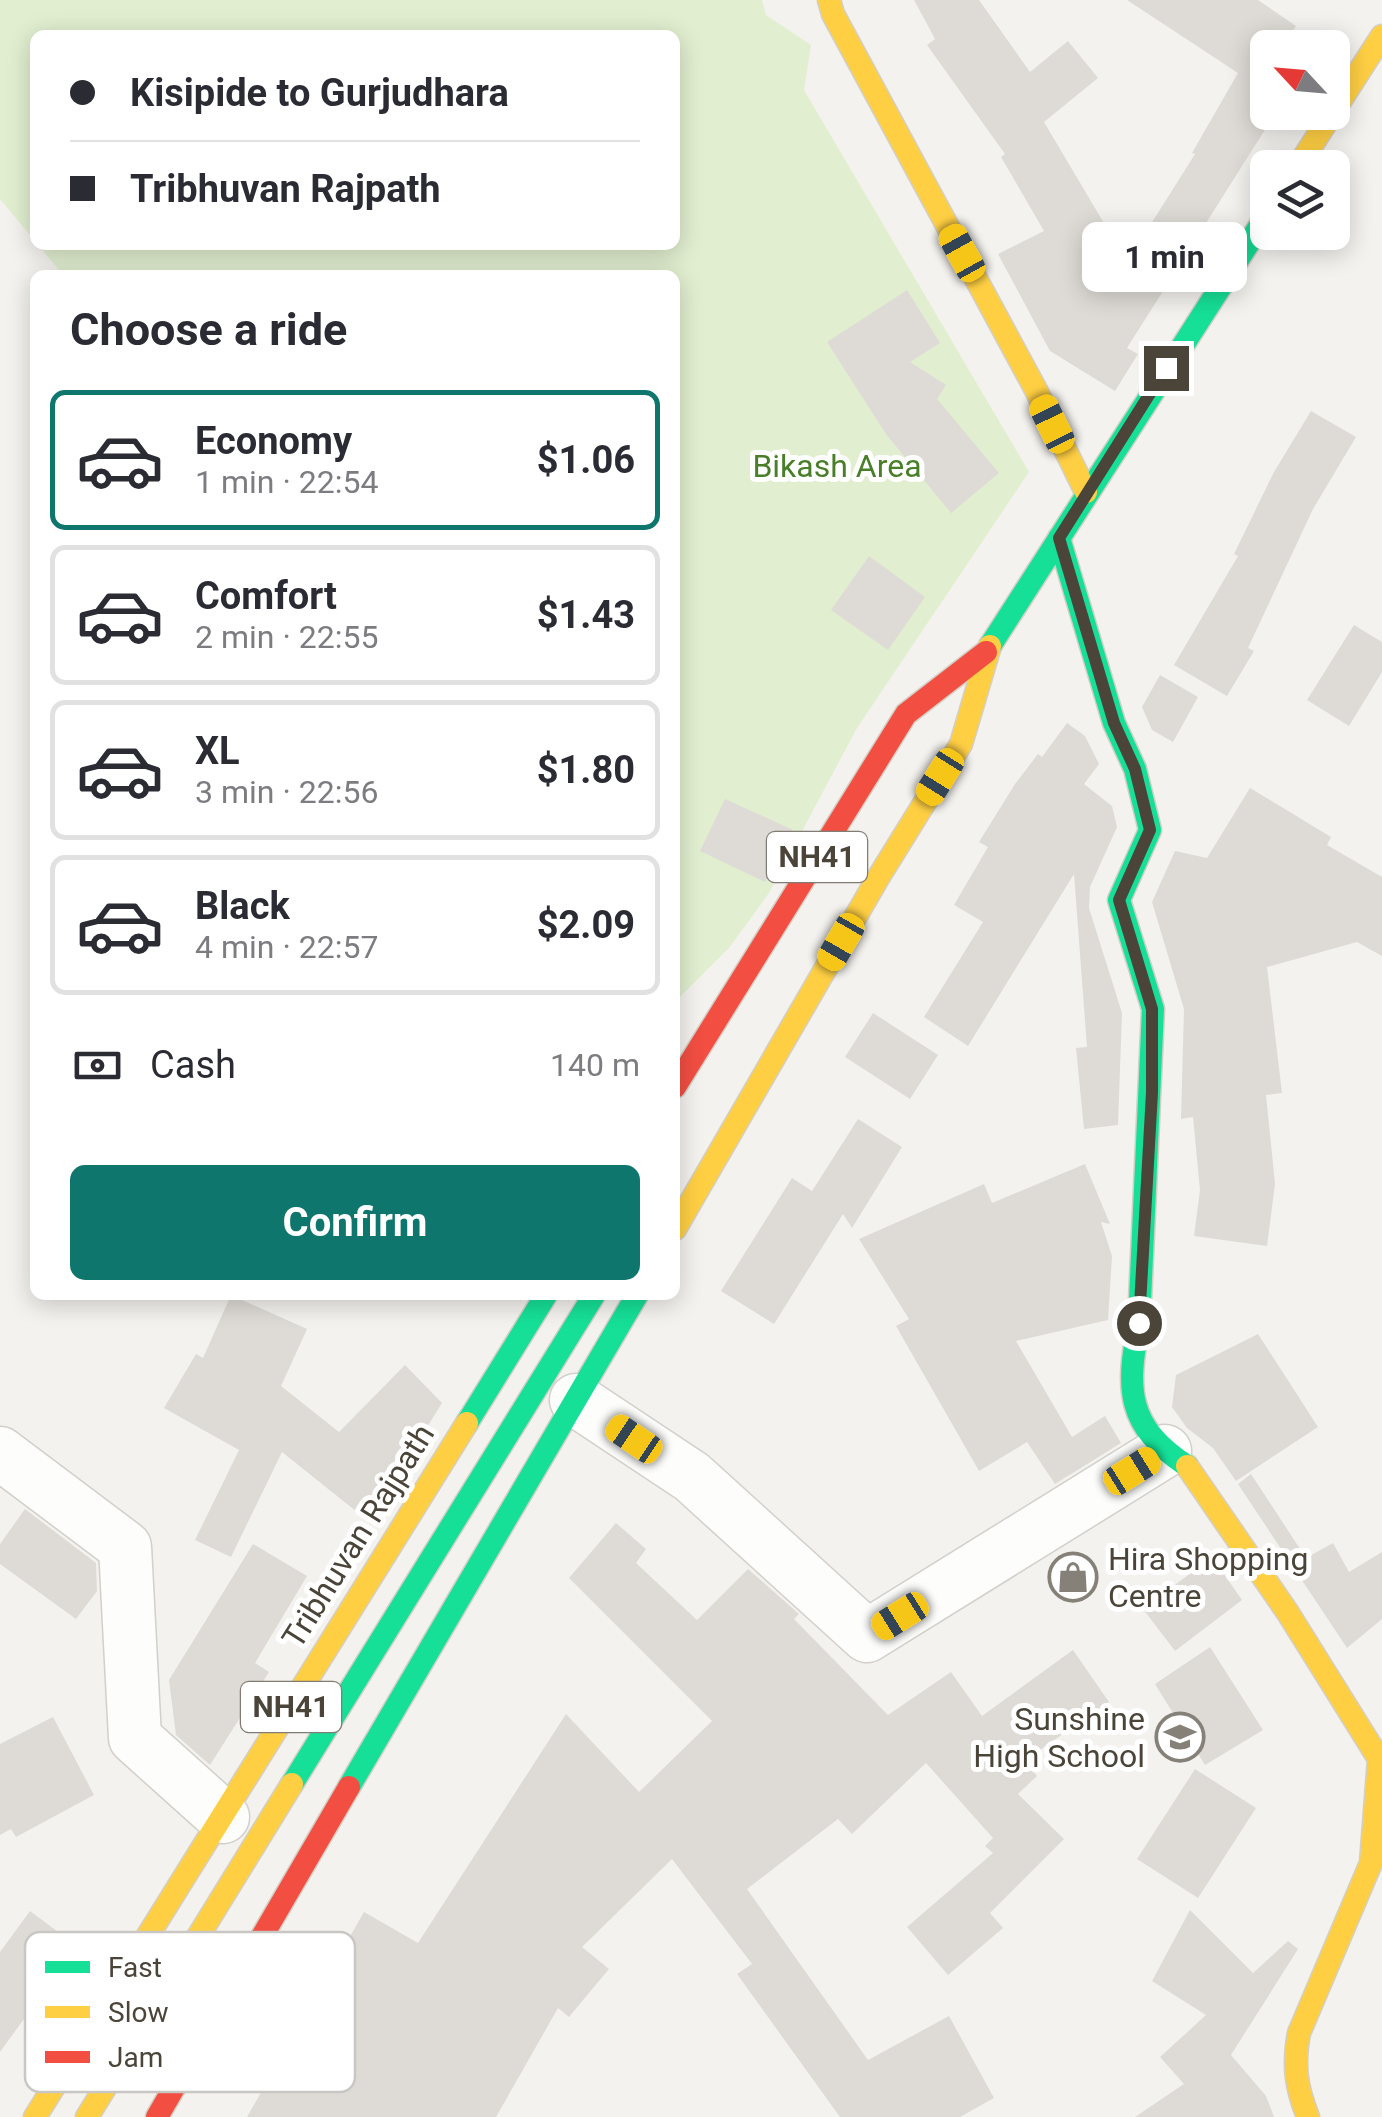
<!DOCTYPE html>
<html lang="en">
<head>
<meta charset="utf-8">
<style>
  :root { --surface:#fff; --page:#f7f7f7; --text:#2b2b33; --muted:#7c7c81; --line:#e1e1e2; --accent:#0f766e }
  body { margin:0; font-family:Roboto,sans-serif; background:var(--page); color:var(--text); height:100vh; display:flex; flex-direction:column; font-size:38px; white-space:nowrap }
  * { box-sizing:border-box; margin:0 }
  p { font-size:32px; color:var(--muted) }
  .icon { flex:none; width:55px; height:55px; fill:none; stroke:currentColor; stroke-width:2; stroke-linecap:round; stroke-linejoin:round }
  .map { position:relative; flex:1; overflow:hidden }
  .drawer { position:absolute; left:30px; top:270px; width:650px; height:1030px; display:flex; flex-direction:column; background:var(--surface); border-radius:15px; box-shadow:0 5px 25px #0003 }
  .drawer>* { flex:none }
  .guide { position:absolute; left:30px; top:30px; width:650px; height:220px; border-radius:15px; box-shadow:0 5px 25px #0003; display:grid; align-content:center; height:220px; padding:0 40px; background:var(--surface) }
  .needle { width:65px; rotate:296deg }
  .fabs { position:absolute; left:1250px; top:30px; display:grid; gap:20px }
  .fabs a { display:grid; place-items:center; width:100px; height:100px; border-radius:15px; background:var(--surface); box-shadow:0 5px 25px #0003; font-size:50px }
  .end { position:absolute; width:45px; height:45px; margin:-22px; border:12px solid #4b4439; background:#fff; box-shadow:0 0 0 5px #fff }
  .from { border-radius:50% }
  .bubble { position:absolute; height:70px; border-radius:15px; background:var(--surface); box-shadow:0 5px 25px #0003; font-size:32px; font-weight:700; line-height:70px; text-align:center }
  .car { position:absolute; width:30px; height:60px; margin:-30px -15px; border-radius:12px; box-shadow:0 0 8px 2px #0007; background:linear-gradient(#f5c518 24%,#345 0 40%,#f5c518 0 76%,#345 0 86%,#f5c518 0) }
  .guide b { display:flex; align-items:center; gap:35px; height:95px; font-size:38px }
  .guide b+b { border-top:2px solid var(--line) }
  .guide i { width:25px; height:25px; background:var(--text) }
  ul { padding:0; list-style:none }
  li { display:flex; align-items:center; gap:30px; height:140px; margin:0 20px 15px; padding:0 20px; border:5px solid var(--line); border-radius:15px }
  li div { flex:1 }
  li b { display:block; font-size:38px }
  li em { font-style:normal; font-weight:700 }
  li.on { border-color:var(--accent) }
  li>.icon { width:90px; height:90px; stroke-width:1.5 }
  h2 { padding:0 40px; font-size:45px; line-height:120px }
  .pay { display:flex; align-items:center; gap:25px; height:110px; padding:0 40px; font-size:38px }
  .pay p { margin-inline-start:auto }
  .action { display:flex; gap:20px; margin-top:auto; padding:20px 40px }
  .action a { flex:1; height:115px; border-radius:15px; background:var(--accent); color:#fff; font-size:40px; font-weight:700; line-height:115px; text-align:center }
  .map>svg:first-child { display:block }
  .green { fill:#e1eecf }
  .building { fill:#dedbd6 }
  .lines { fill:none; stroke-linecap:round; stroke-linejoin:round }
  .street-casing { stroke:#d2d0cb; stroke-width:55 }
  .fast-casing { stroke:#d3cfc5; stroke-width:25 }
  .slow-casing { stroke:#d3cfc5; stroke-width:25 }
  .jam-casing { stroke:#d3cfc5; stroke-width:25 }
  .street { stroke:#fdfdfc; stroke-width:52 }
  .fast { stroke:#16e098; stroke-width:22 }
  .slow { stroke:#ffcf43; stroke-width:22 }
  .jam { stroke:#f24e42; stroke-width:22 }
  .route { stroke:#4b4439; stroke-width:12 }
  .labels { text-anchor:middle; stroke-width:10; stroke-linejoin:round; paint-order:stroke }
  .shield { fill:#fff; stroke:#817c74; stroke-width:2.5 }
  .shield-label { font-size:30px; font-weight:bold; fill:#4b4439 }
  .park-label { font-size:32px; fill:#4a7f2a; stroke:#fff }
  .street-label { font-size:32px; fill:#4b4439; stroke:#fff }
  .poi-label { font-size:32px; fill:#4b4439; stroke:#fff; text-anchor:start }
  .key { fill:#fff; stroke:#c9c7c4; stroke-width:2.5 }
  .key-label { font-size:28px; fill:#4b4439 }
</style>
</head>
<body>
<div class="map">
<svg width="1382" height="2117" viewBox="0 0 1382 2117">
  <rect width="100%" height="100%" fill="#f4f2ee"/>
  <path class="green" d="M 0,0 L 762,0 L 766,15 L 811,45 L 804,90 L 1029,472 L 857,728 L 769,893 L 729,948 L 675,1002 L 675,275 L 63,275 L 38,245 L 675,245 L 675,35 L 35,35 L 35,241 L 0,199 Z"/>
  <path class="building" d="M 914,0 L 979,0 L 1030,72 L 1068,41 L 1098,78 L 1044,122 L 1127,262 L 1195,154 L 1192,153 L 1238,73 L 1127,0 L 1258,0 L 1296,26 L 1282,48 L 1268,48 L 1268,125 L 1127,348 L 1138,354 L 1115,391 L 1050,351 L 998,254 L 1044,231 L 1001,157 L 1005,154 L 927,45 L 935,39 Z
    M 907,290 L 940,343 L 910,362 L 946,385 L 937,399 L 999,473 L 951,513 L 886,434 L 827,342 Z
    M 1311,411 L 1356,437 L 1313,509 L 1248,648 L 1254,651 L 1227,696 L 1174,665 L 1238,556 L 1234,554 L 1274,472 Z
    M 869,556 L 925,597 L 888,650 L 831,610 Z
    M 1354,625 L 1382,642 L 1382,672 L 1349,726 L 1307,700 Z
    M 1160,675 L 1198,697 L 1173,742 L 1152,730 L 1142,707 Z
    M 1067,723 L 1085,736 L 1099,764 L 1084,784 L 1112,806 L 1117,827 L 1090,887 L 1089,908 L 1122,1013 L 1118,1125 L 1084,1129 L 1076,1048 L 1087,1047 L 1074,874 L 968,1046 L 924,1017 L 983,922 L 954,905 L 988,847 L 979,842 L 1015,784 L 1038,754 L 1042,757 Z
    M 1250,788 L 1331,837 L 1327,845 L 1382,877 L 1382,956 L 1357,942 L 1267,967 L 1282,1093 L 1266,1095 L 1275,1184 L 1267,1246 L 1194,1236 L 1200,1190 L 1193,1117 L 1181,1119 L 1184,1009 L 1152,902 L 1175,851 L 1207,858 Z
    M 725,799 L 793,830 L 765,882 L 700,851 Z
    M 873,1013 L 938,1055 L 910,1099 L 845,1057 Z
    M 858,1119 L 902,1147 L 852,1228 L 843,1214 L 774,1324 L 721,1291 L 792,1178 L 812,1191 Z
    M 1085,1164 L 1110,1224 L 1101,1222 L 1112,1256 L 1108,1320 L 1016,1341 L 1072,1437 L 1105,1416 L 1121,1443 L 1055,1484 L 1027,1442 L 979,1471 L 896,1326 L 909,1319 L 859,1239 L 984,1184 L 992,1203 Z
    M 231,1295 L 307,1329 L 281,1386 L 339,1432 L 405,1365 L 442,1403 L 413,1450 L 390,1473 L 394,1477 L 362,1516 L 282,1452 L 231,1557 L 195,1540 L 239,1450 L 164,1408 L 196,1354 L 203,1358 Z
    M 1258,1334 L 1318,1427 L 1236,1481 L 1213,1448 L 1187,1428 L 1172,1407 L 1176,1375 Z
    M 1251,1474 L 1306,1558 L 1333,1543 L 1349,1572 L 1382,1552 L 1382,1619 L 1347,1648 L 1238,1484 Z
    M 25,1509 L 96,1563 L 97,1591 L 76,1619 L 0,1564 L 0,1544 Z
    M 616,1523 L 646,1549 L 636,1563 L 697,1620 L 748,1569 L 799,1614 L 794,1619 L 888,1715 L 951,1672 L 982,1716 L 1073,1650 L 1109,1702 L 1024,1761 L 1037,1776 L 1018,1794 L 1064,1839 L 990,1913 L 1003,1928 L 948,1975 L 907,1927 L 993,1853 L 985,1846 L 993,1838 L 926,1763 L 852,1834 L 838,1819 L 747,1889 L 868,2060 L 949,2016 L 994,2098 L 960,2117 L 840,2117 L 737,1974 L 752,1964 L 672,1859 L 582,1947 L 609,1969 L 569,2017 L 558,2008 L 496,2117 L 247,2117 L 364,1912 L 418,1943 L 566,1714 L 639,1792 L 712,1721 L 569,1578 Z
    M 253,1544 L 307,1576 L 255,1663 L 269,1672 L 210,1765 L 176,1735 L 169,1680 Z
    M 1212,1557 L 1242,1600 L 1175,1651 L 1143,1609 Z
    M 1210,1647 L 1263,1730 L 1205,1765 L 1155,1684 Z
    M 53,1717 L 94,1795 L 16,1837 L 11,1829 L 0,1835 L 0,1744 Z
    M 1195,1769 L 1256,1808 L 1198,1898 L 1137,1859 Z
    M 1190,1910 L 1253,1973 L 1288,1941 L 1298,1949 L 1231,2055 L 1266,2096 L 1274,2117 L 1135,2117 L 1184,2084 L 1160,2057 L 1206,2015 L 1152,1981 Z
    M 30,1911 L 77,1946 L 0,2052 L 0,1952 Z"/>
  <g class="lines">
    <g class="street-casing">
      <path id="street" d="M 576,1400 L 692,1477 L 867,1636 L 1165,1451
        M 0,1453 L 125,1547 L 135,1738 L 223,1817"/>
    </g>
    <g class="fast-casing">
      <path id="fast" d="M 1059,538 L 1114,723 L 1135,769 L 1150,830 L 1119,900 L 1153,1009 L 1139,1323 C 1126,1389 1126,1426 1187,1466
        M 990,646 L 1268,213
        M 467,1423 L 546,1295
        M 292,1784 L 594,1295
        M 349,1787 L 637,1295"/>
    </g>
    <g class="slow-casing">
      <path id="slow" d="M 829,0 L 833,14 L 1036,390 L 1086,492
        M 1297,168 L 1382,36
        M 675,1229 L 878,878 L 961,744 L 990,646
        M 1187,1466 L 1288,1613 L 1379,1759 L 1371,1863 L 1299,2033 C 1293,2065 1296,2087 1308,2117
        M 35,2117 L 467,1423
        M 87,2117 L 292,1784"/>
    </g>
    <g class="jam-casing">
      <path id="jam" d="M 675,1087 L 906,714 L 986,652
        M 157,2117 L 349,1787"/>
    </g>
    <use href="#street" class="street"/>
    <use href="#fast" class="fast"/>
    <use href="#slow" class="slow"/>
    <use href="#jam" class="jam"/>
  </g>
  <g class="lines">
    <path class="route" d="M 1139,1323 L 1152,1092 L 1152,1009 L 1119,900 L 1150,830 L 1135,769 L 1114,723 L 1059,538 L 1166,368"/>
  </g>
  <defs>
    <g id="shop-ring" transform="scale(2.5)"><circle r="9.5" fill="#fff" stroke="#868178" stroke-width="1.5"/><path d="M-5-2.5h2.3a2.7 3.5 0 0 1 5.4 0H5L5.5 6h-11ZM-1.5-2.5h3a1.5 2.3 0 0 0-3 0Z" fill="#868178"/></g>
    <g id="school-ring" transform="scale(2.5)"><circle r="9.5" fill="#fff" stroke="#868178" stroke-width="1.5"/><path d="M0-5L7-2L0 1L-7-2ZM-4 1L0 2.5L4 1V4Q0 6-4 4Z" fill="#868178"/></g>
  </defs>
  <g fill-rule="evenodd">
    <use href="#shop-ring" x="1073" y="1577"/>
    <use href="#school-ring" x="1180" y="1737"/>
  </g>
  <g class="labels">
    <g class="shield">
      <rect x="767" y="832" width="100" height="50" rx="8"/>
      <rect x="241" y="1682" width="100" height="50" rx="8"/>
    </g>
    <g class="shield-label">
      <text x="817" y="867">NH41</text>
      <text x="291" y="1717">NH41</text>
    </g>
    <g class="park-label">
      <text x="837" y="477">Bikash Area</text>
    </g>
    <g class="street-label">
      <text transform="translate(358 1536) rotate(-58)" y="11">Tribhuvan Rajpath</text>
    </g>
    <g class="poi-label">
      <text x="1108" y="1570">Hira Shopping<tspan x="1108" dy="37">Centre</tspan></text>
      <text x="1145" y="1730" text-anchor="end">Sunshine<tspan x="1145" dy="37">High School</tspan></text>
    </g>
  </g>
  <rect x="25" y="1932" width="330" height="160" rx="15" class="key"/>
  <rect x="45" y="1961" width="45" height="12" fill="#16e098"/>
  <rect x="45" y="2006" width="45" height="12" fill="#ffcf43"/>
  <rect x="45" y="2051" width="45" height="12" fill="#f24e42"/>
  <g class="key-label">
    <text x="108" y="1977">Fast</text>
    <text x="108" y="2022">Slow</text>
    <text x="108" y="2067">Jam</text>
  </g>
</svg>
<div class="fabs">
<a><svg class="needle" viewBox="-14 -14 28 28"><path d="M0-13l5 13h-10z" fill="#e53935"/><path d="M0 13l5-13h-10z" fill="#7c7c81"/></svg></a>
<a><svg class="icon" aria-label="layers" viewBox="0 0 24 24"><path d="M12 4l9 5-9 5-9-5zM3 14l9 5 9-5"/></svg></a>
</div>
<i class="end from" style="left:1139px;top:1323px"></i>
<i class="end" style="left:1166px;top:368px"></i>
<div class="bubble" style="left:1082px;top:222px;width:165px">1 min</div>
<i class="car" style="left:962px;top:253px;rotate:331deg"></i>
<i class="car" style="left:1052px;top:424px;rotate:334deg"></i>
<i class="car" style="left:940px;top:777px;rotate:212deg"></i>
<i class="car" style="left:841px;top:942px;rotate:210deg"></i>
<i class="car" style="left:634px;top:1439px;rotate:304deg"></i>
<i class="car" style="left:1132px;top:1471px;rotate:58deg"></i>
<i class="car" style="left:900px;top:1616px;rotate:238deg"></i>
<div class="guide">
<b><i class="from"></i>Kisipide to Gurjudhara</b>
<b><i></i>Tribhuvan Rajpath</b>
</div>
<section class="drawer">
<h2>Choose a ride</h2>
<ul>
<li class="on"><svg class="icon" aria-label="car" viewBox="0 0 24 24"><path d="M5 17H2v-5l4-1 3-4h7l3 4 3 1v5h-3M9 17h6M6 11h13"/><circle cx="7" cy="17" r="2"/><circle cx="17" cy="17" r="2"/></svg><div><b>Economy</b><p>1 min · 22:54</p></div><em>$1.06</em></li>
<li><svg class="icon" aria-label="car" viewBox="0 0 24 24"><path d="M5 17H2v-5l4-1 3-4h7l3 4 3 1v5h-3M9 17h6M6 11h13"/><circle cx="7" cy="17" r="2"/><circle cx="17" cy="17" r="2"/></svg><div><b>Comfort</b><p>2 min · 22:55</p></div><em>$1.43</em></li>
<li><svg class="icon" aria-label="car" viewBox="0 0 24 24"><path d="M5 17H2v-5l4-1 3-4h7l3 4 3 1v5h-3M9 17h6M6 11h13"/><circle cx="7" cy="17" r="2"/><circle cx="17" cy="17" r="2"/></svg><div><b>XL</b><p>3 min · 22:56</p></div><em>$1.80</em></li>
<li><svg class="icon" aria-label="car" viewBox="0 0 24 24"><path d="M5 17H2v-5l4-1 3-4h7l3 4 3 1v5h-3M9 17h6M6 11h13"/><circle cx="7" cy="17" r="2"/><circle cx="17" cy="17" r="2"/></svg><div><b>Black</b><p>4 min · 22:57</p></div><em>$2.09</em></li>
</ul>
<div class="pay"><svg class="icon" aria-label="cash" viewBox="0 0 24 24"><path d="M3 7h18v10H3z"/><circle cx="12" cy="12" r="2"/></svg>Cash<p>140 m</p></div>
<div class="action"><a>Confirm</a></div>
</section>
</div>
</body>
</html>
